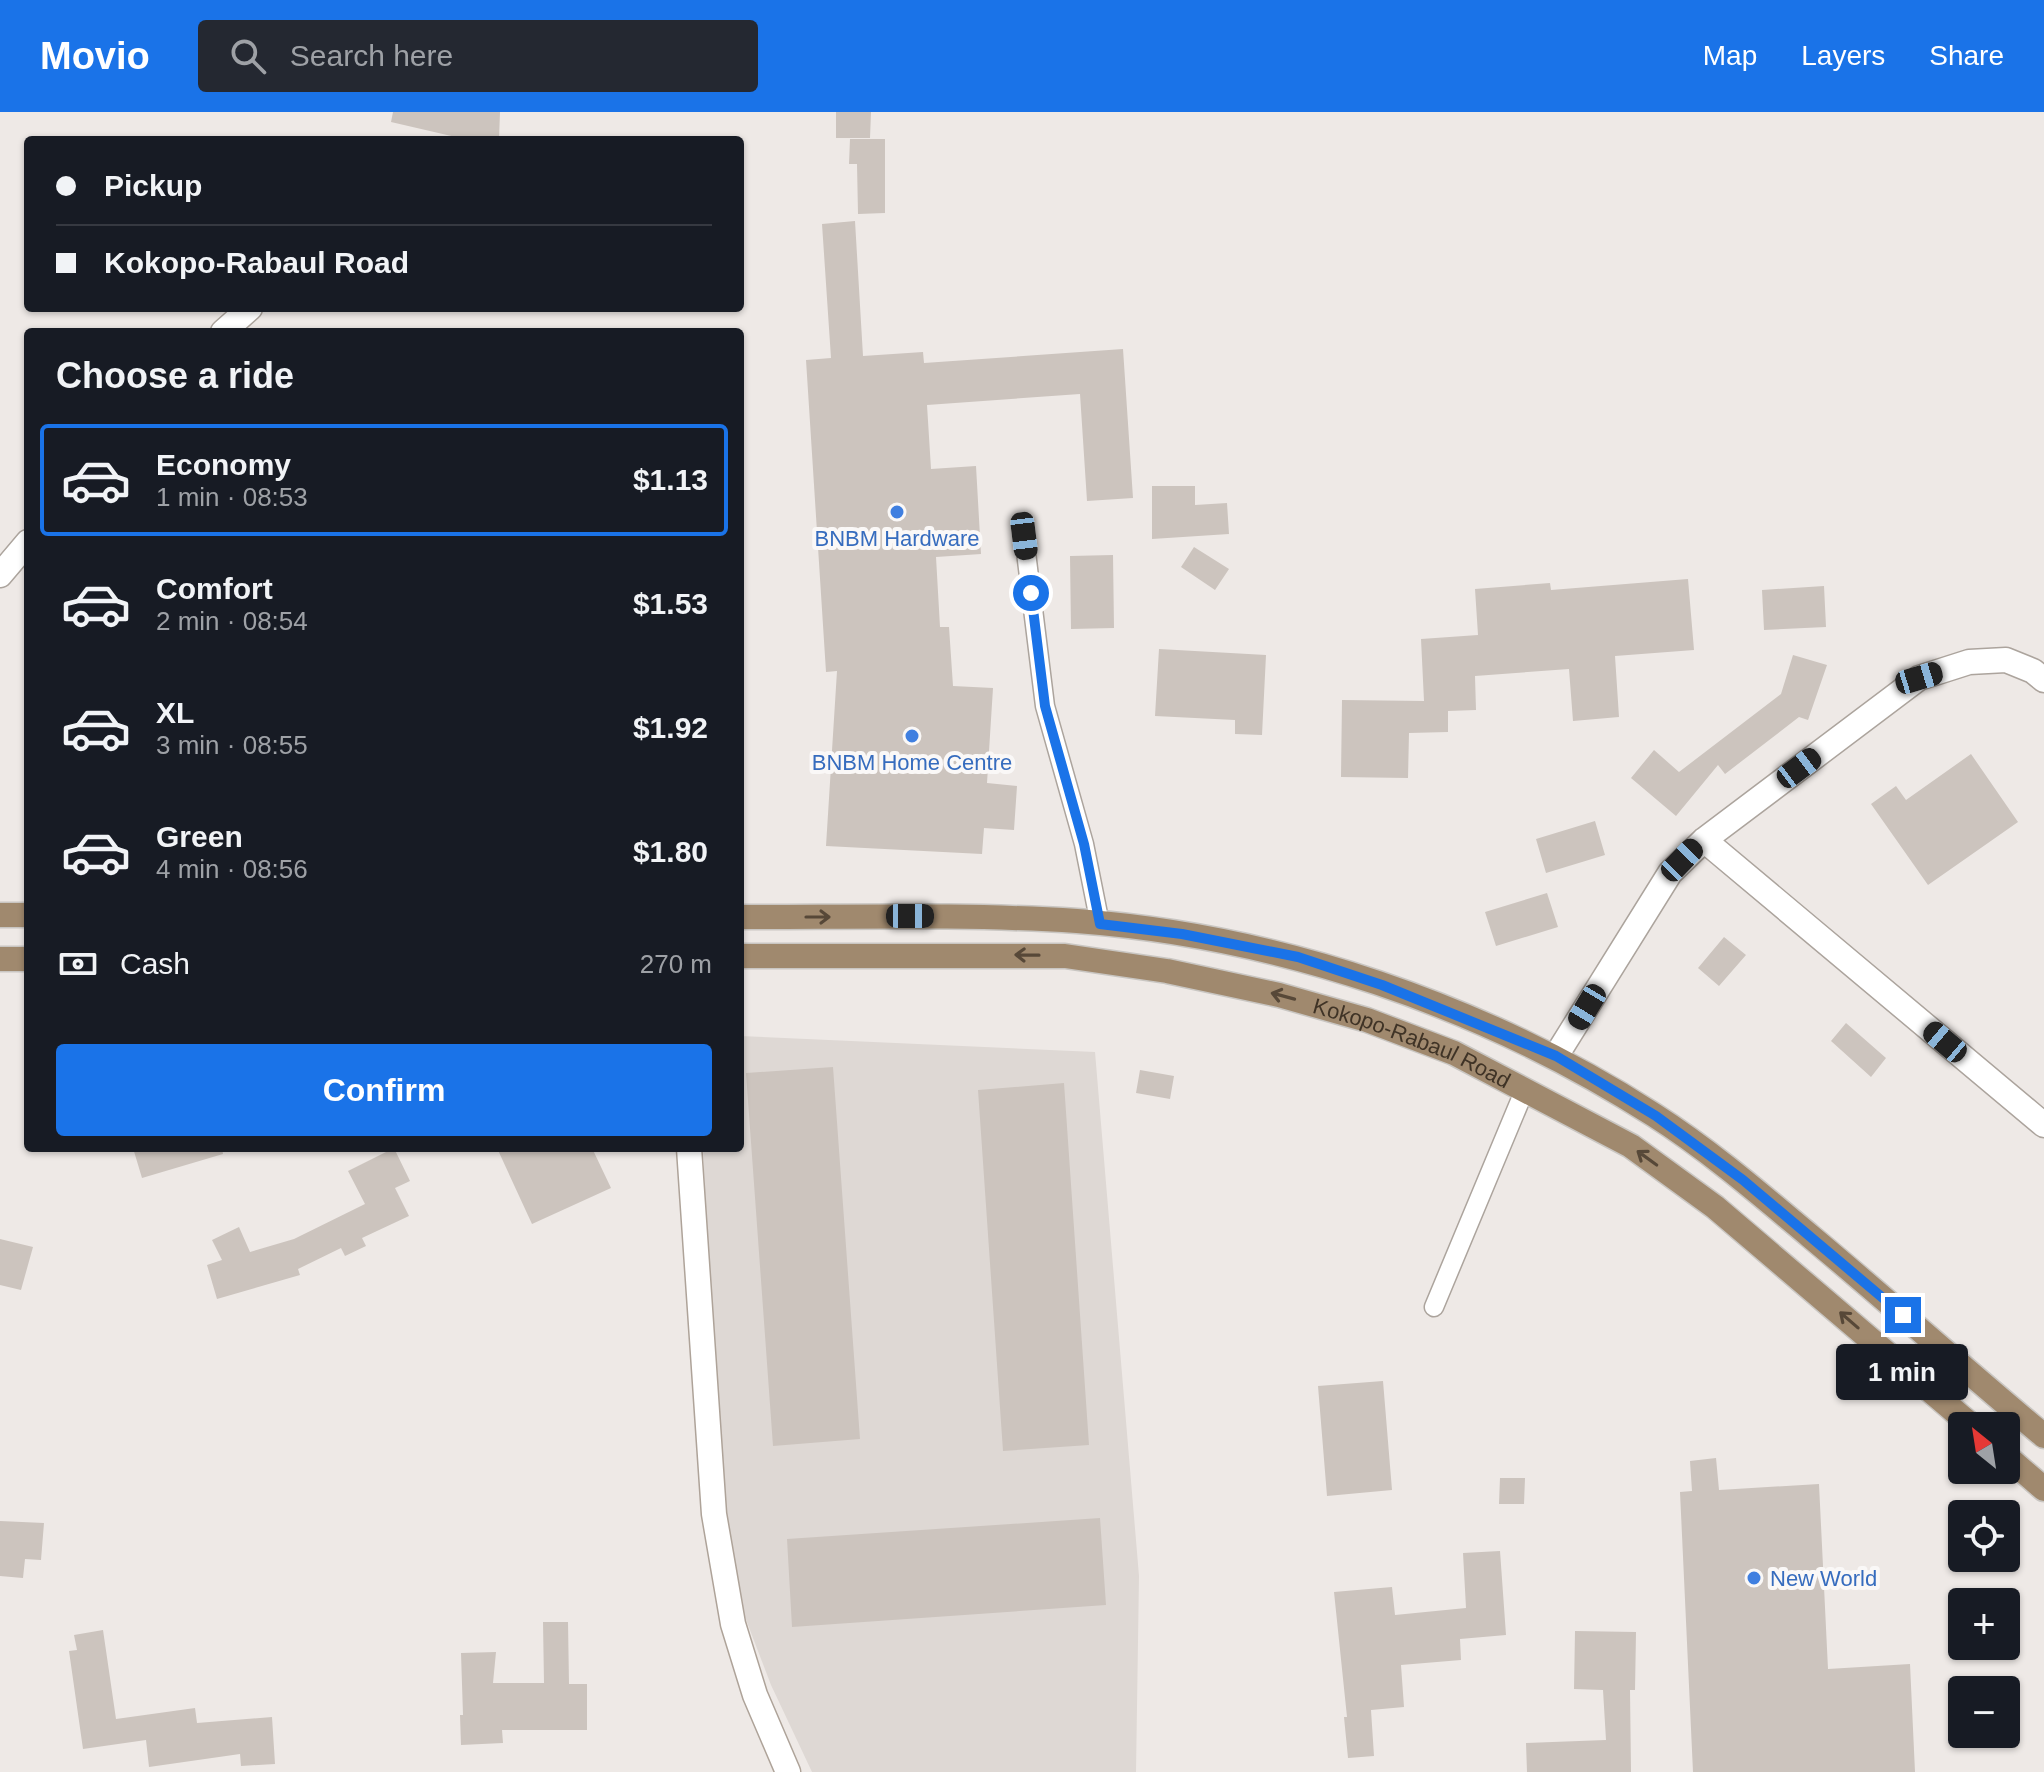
<!DOCTYPE html>
<html lang="en">
<head>
<meta charset="utf-8">
<style>
  :root { --surface:#171b24; --page:#242831; --text:#f1f3f6; --muted:#9ea1a6; --line:#363941; --accent:#1a73e8 }
  body { margin:0; font-family:Arial,sans-serif; background:var(--page); color:var(--text); height:100vh; display:flex; flex-direction:column; font-size:30px; white-space:nowrap }
  * { box-sizing:border-box; margin:0 }
  p { font-size:26px; color:var(--muted) }
  .icon { flex:none; width:44px; height:44px; fill:none; stroke:currentColor; stroke-width:2; stroke-linecap:round; stroke-linejoin:round }
  .map { position:relative; flex:1; overflow:hidden }
  .panel { position:absolute; left:24px; top:216px; width:720px; height:824px; display:flex; flex-direction:column; background:var(--surface); border-radius:8px; box-shadow:0 2px 6px #0004 }
  .panel>* { flex:none }
  .top-card { position:absolute; left:24px; top:24px; width:720px; height:176px; border-radius:8px; box-shadow:0 2px 6px #0004; display:grid; align-content:center; height:176px; padding:0 32px; background:var(--surface) }
  .needle { width:52px; rotate:330deg }
  .fabs { position:absolute; left:1948px; top:1300px; display:grid; gap:16px }
  .fabs a { display:grid; place-items:center; width:72px; height:72px; border-radius:8px; background:var(--surface); box-shadow:0 2px 6px #0004; font-size:40px }
  .end { position:absolute; width:36px; height:36px; margin:-18px; border:10px solid #1a73e8; background:#fff; box-shadow:0 0 0 4px #fff }
  .from { border-radius:50% }
  .bubble { position:absolute; height:56px; border-radius:8px; background:var(--surface); box-shadow:0 2px 6px #0004; font-size:26px; font-weight:600; line-height:56px; text-align:center }
  .car { position:absolute; width:24px; height:48px; margin:-24px -12px; border-radius:10px; box-shadow:0 0 6px 2px #0007; background:linear-gradient(#222 24%,#8ab4d8 0 40%,#222 0 76%,#8ab4d8 0 86%,#222 0) }
  .top-card b { display:flex; align-items:center; gap:28px; height:76px; font-size:30px }
  .top-card b+b { border-top:2px solid var(--line) }
  .top-card i { width:20px; height:20px; background:var(--text) }
  ul { padding:0; list-style:none }
  li { display:flex; align-items:center; gap:24px; height:112px; margin:0 16px 12px; padding:0 16px; border:4px solid transparent; border-radius:8px }
  li div { flex:1 }
  li b { display:block; font-size:30px }
  li em { font-style:normal; font-weight:600 }
  li.on { border-color:var(--accent) }
  li>.icon { width:72px; height:72px; stroke-width:1.5 }
  h2 { padding:0 32px; font-size:36px; line-height:96px }
  .pay { display:flex; align-items:center; gap:20px; height:88px; padding:0 32px; font-size:30px }
  .pay p { margin-inline-start:auto }
  .action { display:flex; gap:16px; margin-top:auto; padding:16px 32px }
  .action a { flex:1; height:92px; border-radius:8px; background:var(--accent); color:#fff; font-size:32px; font-weight:600; line-height:92px; text-align:center }
  header { display:flex; align-items:center; gap:48px; box-sizing:border-box; height:112px; padding:0 40px; background:var(--accent); color:#fff }
  header strong { font-size:38px }
  nav { display:flex; gap:44px; margin-inline-start:auto; font-size:28px }
  .search { width:560px; height:72px; background:var(--page); display:flex; align-items:center; gap:20px; box-sizing:border-box; padding:0 28px; border-radius:8px; color:var(--muted); font-size:30px }
  .map>svg:first-child { display:block }
  .built { fill:#ded8d4 }
  .building { fill:#ccc4be }
  .lines { fill:none; stroke-linecap:round; stroke-linejoin:round }
  .lane-casing { stroke:#aca49d; stroke-width:21 }
  .street-casing { stroke:#aca49d; stroke-width:27 }
  .secondary-casing { stroke:#aea399; stroke-width:27 }
  .primary-casing { stroke:#c9c6c2; stroke-width:27 }
  .lane { stroke:#fff; stroke-width:18 }
  .street { stroke:#fff; stroke-width:24 }
  .secondary { stroke:#fff; stroke-width:24 }
  .primary { stroke:#a0896e; stroke-width:24 }
  .oneway { stroke:#574838 }
  .route { stroke:#1a73e8; stroke-width:10 }
  .shop-dot { fill:#3f7fe0; stroke:#faf8f7; stroke-width:3 }
  .labels { text-anchor:middle; stroke-width:8; stroke-linejoin:round; paint-order:stroke }
  .shop-label { font-size:22px; fill:#366cbe; stroke:#faf8f7 }
  .street-label { font-size:22px; fill:#3f3326; stroke:#faf8f7 }
</style>
</head>
<body>
<header>
<strong>Movio</strong>
<div class="search"><svg class="icon" aria-label="search" viewBox="0 0 24 24"><circle cx="10" cy="10" r="6"/><path d="M15 15l6 6"/></svg>Search here</div>
<nav><a>Map</a><a>Layers</a><a>Share</a></nav>
</header>
<div class="map">
<svg width="2044" height="1660" viewBox="0 0 2044 1660">
  <rect width="100%" height="100%" fill="#eee9e6"/>
  <path class="built" d="M 740,924 L 1095,940 L 1139,1464 L 1136,1660 L 812,1660 L 771,1573 L 721,1442 L 703,1036 L 740,1036 Z"/>
  <path class="building" d="M 393,0 L 500,0 L 499,27 L 460,26 L 391,10 Z
    M 836,0 L 871,0 L 870,26 L 836,26 Z
    M 850,27 L 885,27 L 885,101 L 858,102 L 857,52 L 849,52 Z
    M 855,109 L 863,244 L 923,240 L 924,251 L 1123,237 L 1133,386 L 1087,389 L 1080,282 L 927,293 L 931,357 L 976,354 L 981,442 L 936,445 L 940,515 L 949,515 L 953,574 L 993,576 L 987,671 L 1017,674 L 1014,718 L 984,716 L 982,742 L 826,734 L 837,559 L 826,560 L 806,248 L 831,246 L 822,112 Z
    M 1152,374 L 1195,374 L 1195,393 L 1227,391 L 1229,422 L 1152,427 Z
    M 1194,435 L 1229,457 L 1215,478 L 1181,455 Z
    M 1113,443 L 1114,516 L 1071,517 L 1070,444 Z
    M 1688,467 L 1694,538 L 1615,544 L 1619,605 L 1573,609 L 1569,557 L 1475,564 L 1476,598 L 1448,599 L 1448,620 L 1409,621 L 1408,666 L 1341,665 L 1342,588 L 1424,589 L 1421,527 L 1478,523 L 1475,477 L 1550,471 L 1551,478 Z
    M 1824,474 L 1826,515 L 1764,518 L 1762,478 Z
    M 1159,537 L 1266,543 L 1262,623 L 1235,622 L 1235,608 L 1155,604 Z
    M 1793,543 L 1827,553 L 1808,608 L 1799,605 L 1725,662 L 1718,653 L 1676,704 L 1631,666 L 1654,638 L 1679,660 L 1781,582 Z
    M 1971,642 L 2018,710 L 1928,773 L 1871,692 L 1896,674 L 1906,688 Z
    M 1595,709 L 1605,743 L 1546,761 L 1536,727 Z
    M 1547,781 L 1558,815 L 1496,834 L 1485,800 Z
    M 1724,825 L 1746,843 L 1719,874 L 1698,856 Z
    M 1846,911 L 1886,946 L 1871,965 L 1831,929 Z
    M 833,955 L 860,1327 L 773,1334 L 746,961 Z
    M 1140,958 L 1174,964 L 1170,987 L 1136,981 Z
    M 1064,971 L 1089,1333 L 1003,1339 L 978,978 Z
    M 133,1036 L 222,1036 L 223,1042 L 142,1066 Z
    M 394,1036 L 410,1069 L 395,1076 L 409,1104 L 362,1126 L 366,1134 L 345,1144 L 341,1136 L 298,1157 L 300,1163 L 217,1187 L 207,1153 L 222,1148 L 212,1128 L 239,1115 L 250,1140 L 294,1127 L 365,1092 L 348,1059 Z
    M 497,1036 L 592,1036 L 611,1076 L 532,1112 Z
    M 0,1127 L 33,1135 L 21,1178 L 0,1173 Z
    M 1383,1269 L 1392,1378 L 1327,1384 L 1318,1274 Z
    M 1716,1346 L 1719,1378 L 1819,1372 L 1828,1557 L 1910,1552 L 1915,1660 L 1693,1660 L 1680,1380 L 1692,1379 L 1690,1349 Z
    M 1500,1366 L 1525,1366 L 1524,1392 L 1499,1392 Z
    M 1100,1406 L 1106,1493 L 792,1515 L 787,1427 Z
    M 0,1409 L 44,1411 L 41,1448 L 25,1447 L 23,1466 L 0,1464 Z
    M 1500,1439 L 1506,1523 L 1460,1527 L 1461,1548 L 1401,1553 L 1404,1595 L 1371,1598 L 1374,1644 L 1348,1646 L 1344,1605 L 1347,1605 L 1334,1480 L 1392,1475 L 1395,1503 L 1466,1496 L 1463,1441 Z
    M 543,1510 L 568,1510 L 569,1572 L 587,1572 L 587,1618 L 502,1618 L 503,1631 L 461,1633 L 460,1603 L 463,1603 L 461,1541 L 496,1540 L 493,1571 L 544,1571 Z
    M 103,1518 L 116,1607 L 195,1596 L 197,1611 L 272,1605 L 275,1652 L 241,1654 L 240,1642 L 149,1655 L 146,1628 L 83,1637 L 69,1539 L 77,1538 L 74,1523 Z
    M 1575,1519 L 1636,1520 L 1635,1578 L 1630,1578 L 1631,1660 L 1527,1660 L 1526,1631 L 1606,1628 L 1603,1578 L 1574,1577 Z"/>
  <g class="lines">
    <g class="lane-casing">
      <path id="lane" d="M 1024,424 L 1045,594 L 1084,732 L 1100,812
        M 1434,1195 L 1525,977"/>
    </g>
    <g class="street-casing">
      <path id="street" d="M 223,220 L 250,196
        M 0,463 L 28,430
        M 1704,728 L 2044,1013
        M 1556,944 L 1670,761 L 1704,728 L 1919,566 L 1969,550 L 2006,548 L 2033,559 L 2044,568"/>
    </g>
    <g class="secondary-casing">
      <path id="secondary" d="M 689,1036 L 714,1402 L 733,1512 L 755,1583 L 788,1660"/>
    </g>
    <g class="primary-casing">
      <g id="primary">
        <path d="M 0,803 L 28,803"/>
        <path d="M 740,805 C 852,805 965,802 1077,809 C 1279,824 1484,894 1654,1003 C 1709,1038 1760,1082 1810,1124 C 1889,1190 1965,1258 2044,1324"/>
        <path id="s1" d="M 740,844 L 1065,844 L 1167,859 L 1279,883 L 1367,908 L 1454,941 L 1631,1034 L 1715,1095 L 1972,1314"/>
        <path d="M 0,847 L 28,847"/>
        <path d="M 2006,1344 L 2044,1377"/>
      </g>
    </g>
    <use href="#lane" class="lane"/>
    <use href="#street" class="street"/>
    <use href="#secondary" class="secondary"/>
    <use href="#primary" class="primary"/>
  </g>
  <defs><path id="oneway-shaft" d="M-6 0H5M1.5-3L5.5 0L1.5 3" fill="none" stroke-width="1.6" stroke-linecap="round" stroke-linejoin="round" transform="scale(2)"/></defs>
  <g class="oneway">
    <use href="#oneway-shaft" transform="translate(818 805)"/>
    <use href="#oneway-shaft" transform="translate(1027 843) rotate(-179)"/>
    <use href="#oneway-shaft" transform="translate(1283 884) rotate(-165)"/>
    <use href="#oneway-shaft" transform="translate(1647 1046) rotate(-144)"/>
    <use href="#oneway-shaft" transform="translate(1849 1208) rotate(-139)"/>
  </g>
  <g class="lines">
    <path class="route" d="M 1031,481 L 1045,594 L 1084,732 L 1100,812 L 1182,822 L 1298,845 L 1382,873 L 1556,944 L 1656,1004 L 1743,1068 L 1903,1203"/>
  </g>
  <g class="shop-dot">
    <circle cx="897" cy="400" r="8"/>
    <circle cx="912" cy="624" r="8"/>
    <circle cx="1754" cy="1466" r="8"/>
  </g>
  <g class="labels">
    <g class="shop-label">
      <text x="897" y="434">BNBM Hardware</text>
      <text x="912" y="658">BNBM Home Centre</text>
      <text x="1770" y="1474" text-anchor="start">New World</text>
    </g>
    <g class="street-label">
      <text dy="8" stroke="none"><textPath href="#s1" startOffset="684">Kokopo-Rabaul Road</textPath></text>
    </g>
  </g>
</svg>
<div class="fabs">
<a><svg class="needle" viewBox="-14 -14 28 28"><path d="M0-13l5 13h-10z" fill="#e53935"/><path d="M0 13l5-13h-10z" fill="#9ea1a6"/></svg></a>
<a><svg class="icon" aria-label="locate" viewBox="0 0 24 24"><circle cx="12" cy="12" r="6"/><path d="M12 2v4M12 18v4M2 12h4M18 12h4"/></svg></a>
<a>+</a>
<a>−</a>
</div>
<i class="end from" style="left:1031px;top:481px"></i>
<i class="end" style="left:1903px;top:1203px"></i>
<div class="bubble" style="left:1836px;top:1232px;width:132px">1 min</div>
<i class="car" style="left:1024px;top:424px;rotate:173deg"></i>
<i class="car" style="left:1919px;top:566px;rotate:73deg"></i>
<i class="car" style="left:1799px;top:656px;rotate:53deg"></i>
<i class="car" style="left:1682px;top:748px;rotate:44deg"></i>
<i class="car" style="left:910px;top:804px;rotate:90deg"></i>
<i class="car" style="left:1587px;top:895px;rotate:211deg"></i>
<i class="car" style="left:1945px;top:930px;rotate:310deg"></i>
<div class="top-card">
<b><i class="from"></i>Pickup</b>
<b><i></i>Kokopo-Rabaul Road</b>
</div>
<section class="panel">
<h2>Choose a ride</h2>
<ul>
<li class="on"><svg class="icon" aria-label="car" viewBox="0 0 24 24"><path d="M5 17H2v-5l4-1 3-4h7l3 4 3 1v5h-3M9 17h6M6 11h13"/><circle cx="7" cy="17" r="2"/><circle cx="17" cy="17" r="2"/></svg><div><b>Economy</b><p>1 min · 08:53</p></div><em>$1.13</em></li>
<li><svg class="icon" aria-label="car" viewBox="0 0 24 24"><path d="M5 17H2v-5l4-1 3-4h7l3 4 3 1v5h-3M9 17h6M6 11h13"/><circle cx="7" cy="17" r="2"/><circle cx="17" cy="17" r="2"/></svg><div><b>Comfort</b><p>2 min · 08:54</p></div><em>$1.53</em></li>
<li><svg class="icon" aria-label="car" viewBox="0 0 24 24"><path d="M5 17H2v-5l4-1 3-4h7l3 4 3 1v5h-3M9 17h6M6 11h13"/><circle cx="7" cy="17" r="2"/><circle cx="17" cy="17" r="2"/></svg><div><b>XL</b><p>3 min · 08:55</p></div><em>$1.92</em></li>
<li><svg class="icon" aria-label="car" viewBox="0 0 24 24"><path d="M5 17H2v-5l4-1 3-4h7l3 4 3 1v5h-3M9 17h6M6 11h13"/><circle cx="7" cy="17" r="2"/><circle cx="17" cy="17" r="2"/></svg><div><b>Green</b><p>4 min · 08:56</p></div><em>$1.80</em></li>
</ul>
<div class="pay"><svg class="icon" aria-label="cash" viewBox="0 0 24 24"><path d="M3 7h18v10H3z"/><circle cx="12" cy="12" r="2"/></svg>Cash<p>270 m</p></div>
<div class="action"><a>Confirm</a></div>
</section>
</div>
</body>
</html>
